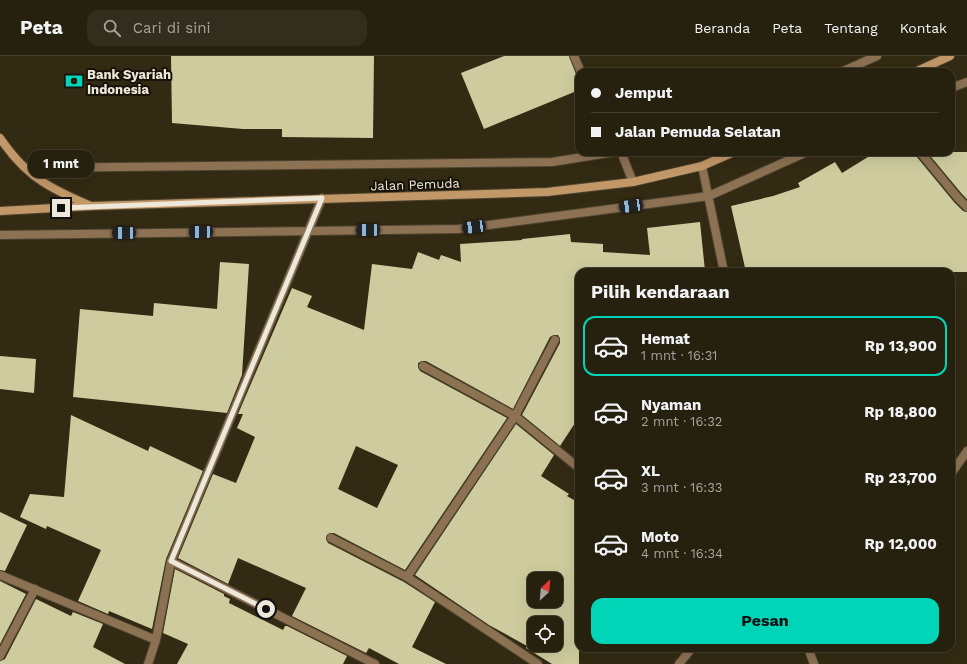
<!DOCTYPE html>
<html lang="id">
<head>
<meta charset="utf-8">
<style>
  :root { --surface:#26200e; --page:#322d1c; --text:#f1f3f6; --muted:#a4a39e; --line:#423e2e; --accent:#00d5b7 }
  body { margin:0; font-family:"Work Sans",sans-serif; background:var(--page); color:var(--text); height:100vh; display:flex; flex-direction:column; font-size:15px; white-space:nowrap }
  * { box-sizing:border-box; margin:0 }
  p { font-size:13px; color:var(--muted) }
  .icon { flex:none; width:22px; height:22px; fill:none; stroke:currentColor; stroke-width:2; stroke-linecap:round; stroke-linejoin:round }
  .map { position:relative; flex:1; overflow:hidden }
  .panel { position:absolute; left:575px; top:212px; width:380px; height:384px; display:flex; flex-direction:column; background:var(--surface); border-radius:12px; box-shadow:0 4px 16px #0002,0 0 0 1px var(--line) }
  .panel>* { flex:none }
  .banner { position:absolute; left:575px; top:12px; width:380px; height:88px; border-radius:12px; box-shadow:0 4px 16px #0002,0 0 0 1px var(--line); display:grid; align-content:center; height:88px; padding:0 16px; background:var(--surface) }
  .needle { width:26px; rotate:26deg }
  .buttons { position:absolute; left:527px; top:516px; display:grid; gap:8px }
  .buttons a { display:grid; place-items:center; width:36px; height:36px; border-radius:8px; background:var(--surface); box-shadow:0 4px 16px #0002,0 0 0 1px var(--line); font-size:20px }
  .end { position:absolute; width:18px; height:18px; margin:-9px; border:5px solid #eee8da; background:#111; box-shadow:0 0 0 2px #111 }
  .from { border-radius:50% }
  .bubble { position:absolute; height:28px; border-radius:12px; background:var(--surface); box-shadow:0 4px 16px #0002,0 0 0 1px var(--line); font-size:13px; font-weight:700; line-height:28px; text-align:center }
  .car { position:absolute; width:12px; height:24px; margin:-12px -6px; border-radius:5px; box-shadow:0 0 3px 1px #0007; background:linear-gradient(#222 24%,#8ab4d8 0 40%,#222 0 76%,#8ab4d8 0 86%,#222 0) }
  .banner b { display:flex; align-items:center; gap:14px; height:38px; font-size:15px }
  .banner b+b { border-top:1px solid var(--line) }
  .banner i { width:10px; height:10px; background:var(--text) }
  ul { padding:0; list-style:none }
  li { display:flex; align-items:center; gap:12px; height:60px; margin:0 8px 6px; padding:0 8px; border:2px solid transparent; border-radius:12px }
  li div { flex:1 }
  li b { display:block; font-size:15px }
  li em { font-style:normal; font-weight:700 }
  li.current { border-color:var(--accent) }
  li>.icon { width:36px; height:36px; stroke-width:1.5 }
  h2 { padding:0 16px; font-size:18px; line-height:48px }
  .button { display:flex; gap:8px; margin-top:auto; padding:8px 16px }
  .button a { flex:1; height:46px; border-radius:12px; background:var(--accent); color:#111; font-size:16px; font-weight:700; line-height:46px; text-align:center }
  header { display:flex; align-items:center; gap:24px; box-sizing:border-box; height:56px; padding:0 20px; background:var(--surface); border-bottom:1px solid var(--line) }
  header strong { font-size:19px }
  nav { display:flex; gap:22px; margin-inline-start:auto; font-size:14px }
  .search { width:280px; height:36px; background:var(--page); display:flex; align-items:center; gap:10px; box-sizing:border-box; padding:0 14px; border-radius:12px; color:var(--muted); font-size:15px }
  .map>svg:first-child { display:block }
  .building { fill:#cecc9e; fill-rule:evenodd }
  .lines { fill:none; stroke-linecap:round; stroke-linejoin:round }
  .minor-casing { stroke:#4d452f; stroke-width:10 }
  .tertiary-casing { stroke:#4d452f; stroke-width:10 }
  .secondary-casing { stroke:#4d452f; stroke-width:10 }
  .minor { stroke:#8c7153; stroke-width:8 }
  .tertiary { stroke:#8c7153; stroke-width:8 }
  .secondary { stroke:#c39868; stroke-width:8 }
  .route { stroke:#eee8da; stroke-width:5 }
  .labels { text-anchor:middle; stroke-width:4; stroke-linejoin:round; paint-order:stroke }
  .poi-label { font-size:13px; font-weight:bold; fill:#eee8da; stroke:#171309; text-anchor:start }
  .street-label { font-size:13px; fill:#eee8da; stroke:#171309 }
</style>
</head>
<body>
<header>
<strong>Peta</strong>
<div class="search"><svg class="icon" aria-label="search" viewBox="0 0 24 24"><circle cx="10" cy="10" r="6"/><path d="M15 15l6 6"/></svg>Cari di sini</div>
<nav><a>Beranda</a><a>Peta</a><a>Tentang</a><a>Kontak</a></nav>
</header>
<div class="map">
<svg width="967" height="608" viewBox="0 0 967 608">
  <rect width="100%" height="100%" fill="#332a13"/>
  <path class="building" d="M 171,0 L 374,0 L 373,82 L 282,81 L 282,73 L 243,73 L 172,67 Z
    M 504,0 L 569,0 L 576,18 L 579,21 L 579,34 L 484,73 L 461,17 Z
    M 876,96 L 915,96 L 916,100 L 954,146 L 963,155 L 967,156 L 967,216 L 746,216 L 731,150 L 773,140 L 800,131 L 798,127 L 835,106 L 842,117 Z
    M 927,96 L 967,96 L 967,143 L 962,138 Z
    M 700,166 L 705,215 L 690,216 L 579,216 L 579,361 L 560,390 L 522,359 L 560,287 L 560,283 L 558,279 L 554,279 L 550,281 L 513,353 L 426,305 L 422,305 L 418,307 L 418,311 L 420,315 L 507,362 L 405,514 L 334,477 L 328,478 L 326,483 L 328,487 L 404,526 L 435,546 L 412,591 L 446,608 L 399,608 L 369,592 L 366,597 L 292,560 L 306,532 L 238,502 L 228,528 L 178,502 L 213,418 L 236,427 L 255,381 L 237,372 L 243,358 L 238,358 L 292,232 L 312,240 L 307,251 L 364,274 L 372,208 L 412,213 L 418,196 L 439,204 L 441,199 L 461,206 L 460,188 L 522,184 L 522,183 L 570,178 L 571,186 L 603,188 L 603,196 L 650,199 L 647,172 ZM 356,390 L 398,409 L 377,452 L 338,433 Z
    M 220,206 L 249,208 L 242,319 L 227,357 L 73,341 L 80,253 L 153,260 L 154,247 L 217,253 Z
    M 0,300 L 36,303 L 34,337 L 0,333 Z
    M 71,359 L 148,395 L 150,390 L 203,415 L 166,503 L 152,573 L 109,555 L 108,558 L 78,545 L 101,494 L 47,470 L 46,473 L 20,461 L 30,438 L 64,441 Z
    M 516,368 L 554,399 L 541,420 L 569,438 L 567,440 L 579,447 L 579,608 L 552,608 L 526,592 L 527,590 L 489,569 L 415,519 ZM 534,523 L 556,523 L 556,545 L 534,545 ZM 534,567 L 556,567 L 556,589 L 534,589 Z
    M 0,456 L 27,469 L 5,515 L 0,514 Z
    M 175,513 L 224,538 L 224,540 L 230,543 L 229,547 L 283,574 L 285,570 L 287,570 L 347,600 L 343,608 L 177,608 L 188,588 L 163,577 Z
    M 0,525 L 26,538 L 0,588 Z
    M 36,543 L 71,560 L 73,556 L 103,568 L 93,591 L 125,608 L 0,608 L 0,605 L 5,603 Z"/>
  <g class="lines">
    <g class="minor-casing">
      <path id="minor" d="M 574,0 L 581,16
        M 841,16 L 877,0
        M 951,32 L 967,26
        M 621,96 L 633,126
        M 920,96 L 958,142 L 967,151
        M 26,112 L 552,106 L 615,96
        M 0,179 L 458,173 L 709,140 L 807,96
        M 423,310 L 515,360 L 579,412
        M 951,418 L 967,395
        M 331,482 L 407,521 L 538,608
        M 171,505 L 375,608
        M 0,519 L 156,584 L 171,505 L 322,142
        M 407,521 L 515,360 L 555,284
        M 0,600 L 35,533
        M 148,608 L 156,584"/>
    </g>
    <g class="tertiary-casing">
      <path id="tertiary" d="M 702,110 L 724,216
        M 808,592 L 814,608
        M 679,608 L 692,592"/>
    </g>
    <g class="secondary-casing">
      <path id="secondary" d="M 915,16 L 950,0
        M 0,82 C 11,98 27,116 43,126 C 58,136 75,143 91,150
        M 0,155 L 91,150 L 547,136 L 633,126 L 702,110 L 734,96"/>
    </g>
    <use href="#minor" class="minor"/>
    <use href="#tertiary" class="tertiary"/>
    <use href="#secondary" class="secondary"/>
  </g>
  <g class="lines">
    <path class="route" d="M 61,152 L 322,142 L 171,505 L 266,553"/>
  </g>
  <defs>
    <g id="bank-bare" transform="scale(1.38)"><path d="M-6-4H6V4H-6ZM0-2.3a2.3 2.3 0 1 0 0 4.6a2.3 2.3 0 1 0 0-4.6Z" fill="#00d5b7" stroke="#171309" stroke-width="2.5" paint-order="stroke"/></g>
  </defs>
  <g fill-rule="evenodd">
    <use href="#bank-bare" x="74" y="25"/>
  </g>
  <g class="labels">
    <g class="poi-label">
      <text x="87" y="23">Bank Syariah<tspan x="87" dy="15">Indonesia</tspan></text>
    </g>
    <g class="street-label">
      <text transform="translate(415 128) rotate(-2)" y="5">Jalan Pemuda</text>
    </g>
  </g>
</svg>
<div class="buttons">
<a><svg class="needle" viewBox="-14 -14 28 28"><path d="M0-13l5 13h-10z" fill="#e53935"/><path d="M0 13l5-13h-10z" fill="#a4a39e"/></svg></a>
<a><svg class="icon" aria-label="locate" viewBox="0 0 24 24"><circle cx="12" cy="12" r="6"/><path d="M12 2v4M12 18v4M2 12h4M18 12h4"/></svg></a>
</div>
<i class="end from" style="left:266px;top:553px"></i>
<i class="end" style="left:61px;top:152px"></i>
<div class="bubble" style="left:28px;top:94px;width:66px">1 mnt</div>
<i class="car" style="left:631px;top:150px;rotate:262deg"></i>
<i class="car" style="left:474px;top:171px;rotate:263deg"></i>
<i class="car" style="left:368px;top:174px;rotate:269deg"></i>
<i class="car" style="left:201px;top:176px;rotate:269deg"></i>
<i class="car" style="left:124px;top:177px;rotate:269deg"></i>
<div class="banner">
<b><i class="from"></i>Jemput</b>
<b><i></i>Jalan Pemuda Selatan</b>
</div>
<section class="panel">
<h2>Pilih kendaraan</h2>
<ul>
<li class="current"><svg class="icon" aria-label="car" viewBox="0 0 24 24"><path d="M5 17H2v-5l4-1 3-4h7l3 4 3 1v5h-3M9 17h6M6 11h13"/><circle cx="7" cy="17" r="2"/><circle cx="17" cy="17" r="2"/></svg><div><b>Hemat</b><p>1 mnt · 16:31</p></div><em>Rp 13,900</em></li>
<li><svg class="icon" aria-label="car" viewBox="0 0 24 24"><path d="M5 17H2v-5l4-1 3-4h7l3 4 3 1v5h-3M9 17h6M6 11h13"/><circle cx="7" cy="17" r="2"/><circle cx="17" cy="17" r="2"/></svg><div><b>Nyaman</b><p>2 mnt · 16:32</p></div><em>Rp 18,800</em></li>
<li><svg class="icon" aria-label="car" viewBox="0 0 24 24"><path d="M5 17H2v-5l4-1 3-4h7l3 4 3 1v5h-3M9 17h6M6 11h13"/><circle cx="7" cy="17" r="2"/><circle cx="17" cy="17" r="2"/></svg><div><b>XL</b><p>3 mnt · 16:33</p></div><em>Rp 23,700</em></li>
<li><svg class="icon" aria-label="car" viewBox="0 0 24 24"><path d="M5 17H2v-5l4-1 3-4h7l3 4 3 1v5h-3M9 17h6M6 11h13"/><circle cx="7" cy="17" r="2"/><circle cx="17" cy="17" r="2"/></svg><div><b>Moto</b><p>4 mnt · 16:34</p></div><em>Rp 12,000</em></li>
</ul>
<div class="button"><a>Pesan</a></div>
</section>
</div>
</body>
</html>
